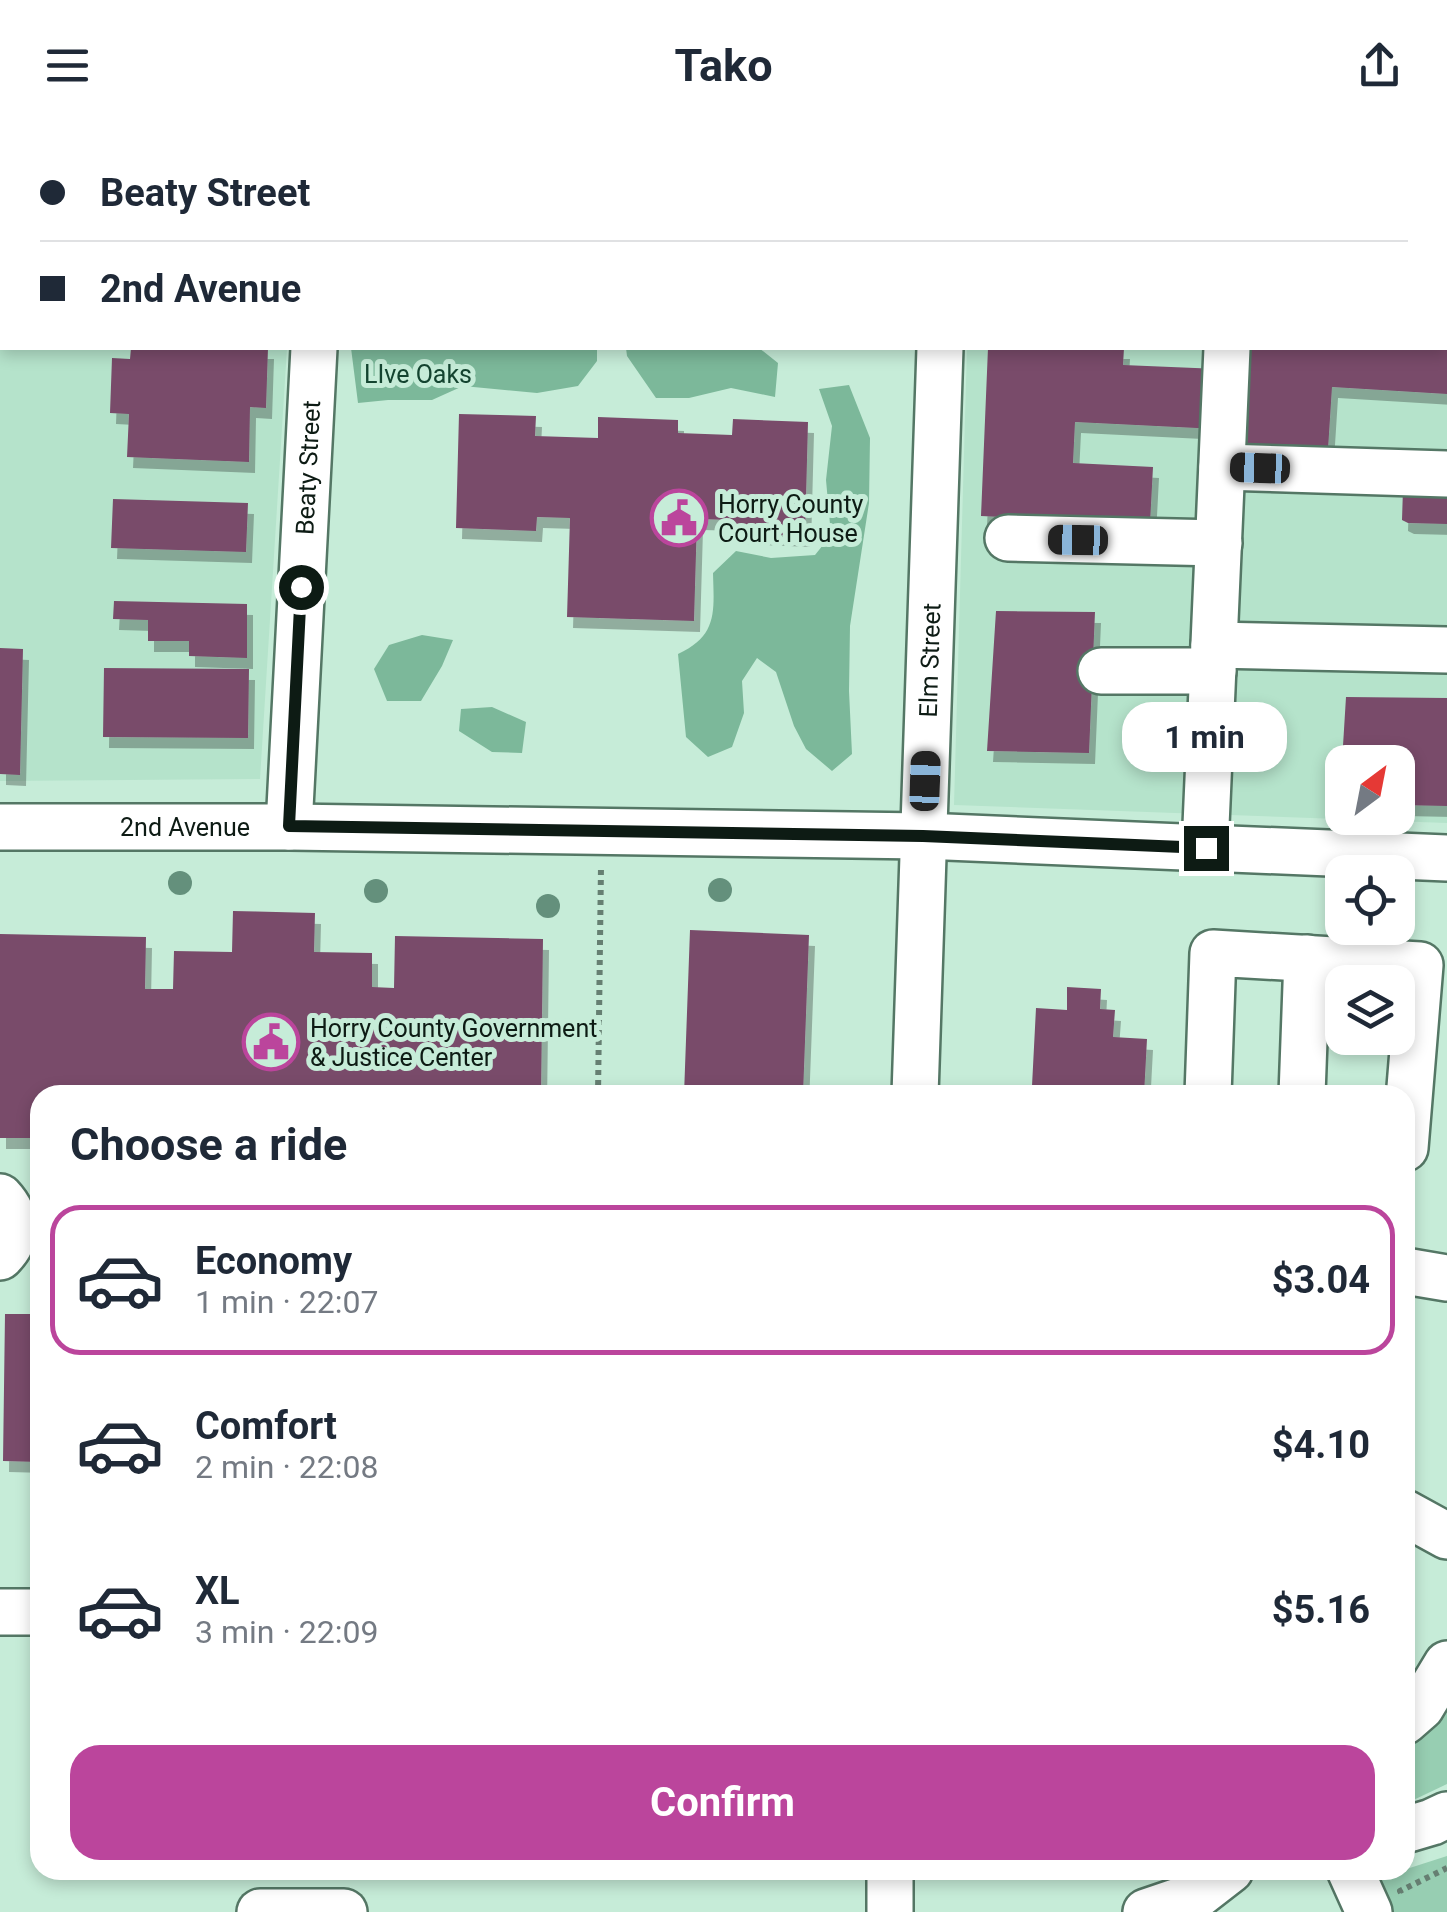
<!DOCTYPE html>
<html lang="en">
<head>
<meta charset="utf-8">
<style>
  :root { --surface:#fff; --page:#f2f2f3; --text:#1f2937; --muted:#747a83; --line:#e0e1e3; --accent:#bb459c }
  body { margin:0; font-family:Roboto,sans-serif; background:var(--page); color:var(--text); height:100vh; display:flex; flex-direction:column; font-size:38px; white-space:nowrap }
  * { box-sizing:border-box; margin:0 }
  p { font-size:32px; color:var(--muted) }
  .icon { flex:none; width:55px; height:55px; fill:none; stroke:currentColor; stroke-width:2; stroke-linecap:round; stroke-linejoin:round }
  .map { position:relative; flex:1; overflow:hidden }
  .details { position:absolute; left:30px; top:955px; width:1385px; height:795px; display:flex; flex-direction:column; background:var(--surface); border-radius:30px; box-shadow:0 5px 15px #0003 }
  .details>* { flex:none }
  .banner { position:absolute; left:0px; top:0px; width:1448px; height:220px; box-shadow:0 5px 15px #0003; display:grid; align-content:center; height:220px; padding:0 40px; background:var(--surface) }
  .needle { width:65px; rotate:32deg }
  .buttons { position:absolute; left:1325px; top:615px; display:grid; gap:20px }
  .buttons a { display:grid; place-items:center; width:90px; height:90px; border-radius:20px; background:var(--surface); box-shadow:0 5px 15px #0003; font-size:50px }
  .end { position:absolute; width:45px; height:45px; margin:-22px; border:12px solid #0d1b14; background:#fff; box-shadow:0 0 0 5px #fff }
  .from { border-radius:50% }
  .bubble { position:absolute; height:70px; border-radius:30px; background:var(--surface); box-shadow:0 5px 15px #0003; font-size:32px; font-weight:700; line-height:70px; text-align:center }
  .car { position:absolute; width:30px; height:60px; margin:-30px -15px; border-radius:12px; box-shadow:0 0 8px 2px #0007; background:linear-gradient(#222 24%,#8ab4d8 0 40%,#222 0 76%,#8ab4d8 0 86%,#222 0) }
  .banner b { display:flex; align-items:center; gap:35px; height:95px; font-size:38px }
  .banner b+b { border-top:2px solid var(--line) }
  .banner i { width:25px; height:25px; background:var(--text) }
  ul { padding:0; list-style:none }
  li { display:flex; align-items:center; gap:30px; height:150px; margin:0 20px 15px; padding:0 20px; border:5px solid transparent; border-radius:30px }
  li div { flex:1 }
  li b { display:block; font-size:38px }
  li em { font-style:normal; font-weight:700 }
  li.active { border-color:var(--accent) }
  li>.icon { width:90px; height:90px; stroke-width:1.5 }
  h2 { padding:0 40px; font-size:45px; line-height:120px }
  .button { display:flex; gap:20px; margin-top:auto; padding:20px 40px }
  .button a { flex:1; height:115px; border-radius:30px; background:var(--accent); color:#fff; font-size:40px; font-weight:700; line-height:115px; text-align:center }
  header { display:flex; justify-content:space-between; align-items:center; height:130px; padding:0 40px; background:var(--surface); font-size:45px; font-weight:700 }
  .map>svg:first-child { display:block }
  .built { fill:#b5e3cb; fill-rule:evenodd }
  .green { fill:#97ceb2 }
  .forest { fill:#7cb89a }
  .building { fill:#794b6a; filter:url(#shadow) }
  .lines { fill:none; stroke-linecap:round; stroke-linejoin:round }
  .minor-casing { stroke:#547765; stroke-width:50 }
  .path { stroke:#667f72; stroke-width:6; stroke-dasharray:5 5; stroke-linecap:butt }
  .minor { stroke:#fff; stroke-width:45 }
  .tree { fill:#64907c }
  .route { stroke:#0d1b14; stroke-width:12 }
  .labels { text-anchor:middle; stroke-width:10; stroke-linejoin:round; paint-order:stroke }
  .park-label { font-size:25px; fill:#144430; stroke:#c6ecd8 }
  .street-label { font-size:25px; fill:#0d1b14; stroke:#c6ecd8 }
  .poi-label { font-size:25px; fill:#0d1b14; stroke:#c6ecd8; text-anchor:start }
</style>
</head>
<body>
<header><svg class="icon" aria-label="menu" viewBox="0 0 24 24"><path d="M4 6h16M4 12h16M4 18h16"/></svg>Tako<svg class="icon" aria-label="share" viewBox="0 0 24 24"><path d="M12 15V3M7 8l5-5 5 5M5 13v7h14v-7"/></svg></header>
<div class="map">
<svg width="1447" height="1782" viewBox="0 0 1447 1782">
  <defs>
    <filter id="shadow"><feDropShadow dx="6" dy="11" stdDeviation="0" flood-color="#0004"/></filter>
  </defs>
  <rect width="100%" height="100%" fill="#c6ecd8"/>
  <path class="built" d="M 0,18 L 2,18 L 2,218 L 287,218 L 260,649 L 0,651 Z
    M 1445,33 L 1447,34 L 1447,693 L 954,675 L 967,218 L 1445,218 ZM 1342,632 L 1398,632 L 1398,688 L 1342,688 Z"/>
  <path class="green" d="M 1447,1575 L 1447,1654 L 1405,1674 L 1405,1605 Z
    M 1447,1726 L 1447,1782 L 1383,1782 L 1363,1753 Z"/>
  <path class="forest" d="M 351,218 L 597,218 L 597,231 L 578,256 L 537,263 L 463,256 L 432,270 L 388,270 L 358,273 Z
    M 626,218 L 759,218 L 778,233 L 775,267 L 731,258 L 689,268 L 656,268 L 627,226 Z
    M 849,255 L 870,308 L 869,373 L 850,496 L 849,561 L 852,624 L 832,641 L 806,619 L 794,596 L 776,542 L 757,528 L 742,551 L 744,583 L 732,617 L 708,627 L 686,607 L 678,524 C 718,506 714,481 713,443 L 736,421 L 771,428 L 815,425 L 831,405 L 826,350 L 832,296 L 819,259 Z
    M 422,505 L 453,510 L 442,536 L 421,571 L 387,571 L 374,539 L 389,515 Z
    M 492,577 L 526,592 L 522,623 L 492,622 L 459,601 L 461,579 Z"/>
  <path class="building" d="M 131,218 L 268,218 L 266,278 L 250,277 L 249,332 L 127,327 L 129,284 L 110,283 L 112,228 L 130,229 Z
    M 988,218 L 1124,218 L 1123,235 L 1219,239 L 1217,299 L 1075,292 L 1073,333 L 1153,337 L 1150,394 L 981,386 Z
    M 1249,218 L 1447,218 L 1447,264 L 1332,257 L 1327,335 L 1242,330 Z
    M 459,284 L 536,286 L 535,306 L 598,308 L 598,287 L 678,290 L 678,303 L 732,305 L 733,289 L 808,292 L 805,406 L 733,403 L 734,390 L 697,389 L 694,491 L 567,487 L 570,388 L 537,387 L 536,401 L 456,398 Z
    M 1403,359 L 1447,360 L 1447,394 L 1408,393 L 1402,390 Z
    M 113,369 L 248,373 L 246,422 L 111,418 Z
    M 114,471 L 247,474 L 247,528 L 189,526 L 189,511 L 148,511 L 148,490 L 113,489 Z
    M 996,481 L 1095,482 L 1089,623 L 987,621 Z
    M 0,518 L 23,519 L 20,645 L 0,644 Z
    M 104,538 L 249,539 L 248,608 L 103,607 Z
    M 1346,567 L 1447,568 L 1447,676 L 1398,675 L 1398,632 L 1342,632 Z
    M 233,781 L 315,783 L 314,822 L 372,823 L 372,857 L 394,858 L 395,806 L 543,809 L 541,965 L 40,965 L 40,1008 L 0,1008 L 0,804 L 146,807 L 145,859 L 173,859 L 174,821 L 232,822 Z
    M 690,800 L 809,805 L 803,965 L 684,965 Z
    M 1067,857 L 1101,859 L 1100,879 L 1115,880 L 1113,907 L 1147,909 L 1144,965 L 1019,965 L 1019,955 L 1032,956 L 1036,878 L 1067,880 Z
    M 5,1184 L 40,1184 L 40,1332 L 3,1331 Z"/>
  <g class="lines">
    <g class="minor-casing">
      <g id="minor">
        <path d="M 325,2 L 325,0"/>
        <path d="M 948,2 L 948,0"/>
        <path d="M 1222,337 L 1447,344"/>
        <path d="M 1008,408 L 1219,413"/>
        <path d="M 1214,515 L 1447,520"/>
        <path d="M 1101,541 L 1213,541"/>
        <path id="s1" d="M 0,697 L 289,697 L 923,706 L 1447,728"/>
        <path id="s2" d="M 289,697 L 314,218"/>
        <path d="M 1205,718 L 1227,218"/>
        <path id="s3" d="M 915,965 L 940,218"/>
        <path d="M 1208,965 L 1213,823 L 1420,835 L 1405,1018"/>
        <path d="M 1302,965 L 1307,828"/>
        <path d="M 0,1067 C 18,1086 19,1109 0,1127"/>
        <path d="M 1405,1141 L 1447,1148"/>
        <path d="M 1405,1383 L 1447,1406"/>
        <path d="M 0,1482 L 40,1482"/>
        <path d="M 1405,1591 L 1421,1577 L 1447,1534"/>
        <path d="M 1405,1700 L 1432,1692 L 1447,1685"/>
        <path d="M 1350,1740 L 1369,1782"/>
        <path d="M 260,1782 L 344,1782"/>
        <path d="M 890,1782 L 890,1740"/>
        <path d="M 1146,1782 L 1199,1764 L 1230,1740"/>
      </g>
    </g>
    <path class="path" d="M 598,965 L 601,737
      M 1401,1763 L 1400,1761 L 1447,1738"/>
    <use href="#minor" class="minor"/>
  </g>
  <g class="tree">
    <circle cx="180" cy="753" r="12"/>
    <circle cx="720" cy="760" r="12"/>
    <circle cx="376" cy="761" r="12"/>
    <circle cx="548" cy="776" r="12"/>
  </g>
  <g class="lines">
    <path class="route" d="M 301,457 L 289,696 L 923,706 L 1206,718"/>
  </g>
  <defs>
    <g id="civic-ring" transform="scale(2.875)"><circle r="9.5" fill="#c6ecd8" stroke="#bb459c" stroke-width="1.5"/><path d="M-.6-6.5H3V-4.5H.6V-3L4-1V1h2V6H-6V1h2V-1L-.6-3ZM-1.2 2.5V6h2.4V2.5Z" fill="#bb459c"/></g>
  </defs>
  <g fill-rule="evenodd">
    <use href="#civic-ring" x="679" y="388"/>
    <use href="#civic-ring" x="271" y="912"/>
  </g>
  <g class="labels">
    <g class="park-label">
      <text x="418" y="253">LIve Oaks</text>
    </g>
    <g class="street-label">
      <text dy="9" stroke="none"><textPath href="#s2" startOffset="360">Beaty Street</textPath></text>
      <text dy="9" stroke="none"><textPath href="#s3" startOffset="435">Elm Street</textPath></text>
      <text dy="9" stroke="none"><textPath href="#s1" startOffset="185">2nd Avenue</textPath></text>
    </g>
    <g class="poi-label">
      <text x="718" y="383">Horry County<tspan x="718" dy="29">Court House</tspan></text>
      <text x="310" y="907">Horry County Government<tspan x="310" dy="29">&amp; Justice Center</tspan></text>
    </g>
  </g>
</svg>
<div class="buttons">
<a><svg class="needle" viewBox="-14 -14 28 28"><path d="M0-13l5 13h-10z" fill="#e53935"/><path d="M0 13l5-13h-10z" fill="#747a83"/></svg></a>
<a><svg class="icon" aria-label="locate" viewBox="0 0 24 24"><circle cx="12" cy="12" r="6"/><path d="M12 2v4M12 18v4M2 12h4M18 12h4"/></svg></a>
<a><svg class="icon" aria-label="layers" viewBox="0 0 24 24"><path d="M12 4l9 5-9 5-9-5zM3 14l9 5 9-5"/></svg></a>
</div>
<i class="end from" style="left:301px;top:457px"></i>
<i class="end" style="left:1206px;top:718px"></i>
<div class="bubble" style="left:1122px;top:572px;width:165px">1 min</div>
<i class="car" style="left:1260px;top:338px;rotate:272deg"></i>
<i class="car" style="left:1078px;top:410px;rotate:271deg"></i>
<i class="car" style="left:925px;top:651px;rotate:2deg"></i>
<div class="banner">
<b><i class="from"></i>Beaty Street</b>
<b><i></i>2nd Avenue</b>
</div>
<section class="details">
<h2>Choose a ride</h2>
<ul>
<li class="active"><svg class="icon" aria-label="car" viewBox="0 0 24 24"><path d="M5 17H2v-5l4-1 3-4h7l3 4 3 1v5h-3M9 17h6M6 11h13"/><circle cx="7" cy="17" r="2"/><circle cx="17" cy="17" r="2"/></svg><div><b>Economy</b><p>1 min · 22:07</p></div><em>$3.04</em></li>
<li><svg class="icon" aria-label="car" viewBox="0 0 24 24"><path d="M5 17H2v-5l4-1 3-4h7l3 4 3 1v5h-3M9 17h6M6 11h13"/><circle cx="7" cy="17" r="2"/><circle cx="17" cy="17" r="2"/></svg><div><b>Comfort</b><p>2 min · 22:08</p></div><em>$4.10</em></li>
<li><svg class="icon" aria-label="car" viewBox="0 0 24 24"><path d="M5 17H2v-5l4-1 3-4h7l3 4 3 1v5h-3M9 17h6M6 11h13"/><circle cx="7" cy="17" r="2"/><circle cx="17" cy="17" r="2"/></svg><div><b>XL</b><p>3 min · 22:09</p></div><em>$5.16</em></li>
</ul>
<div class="button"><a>Confirm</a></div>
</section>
</div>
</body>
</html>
